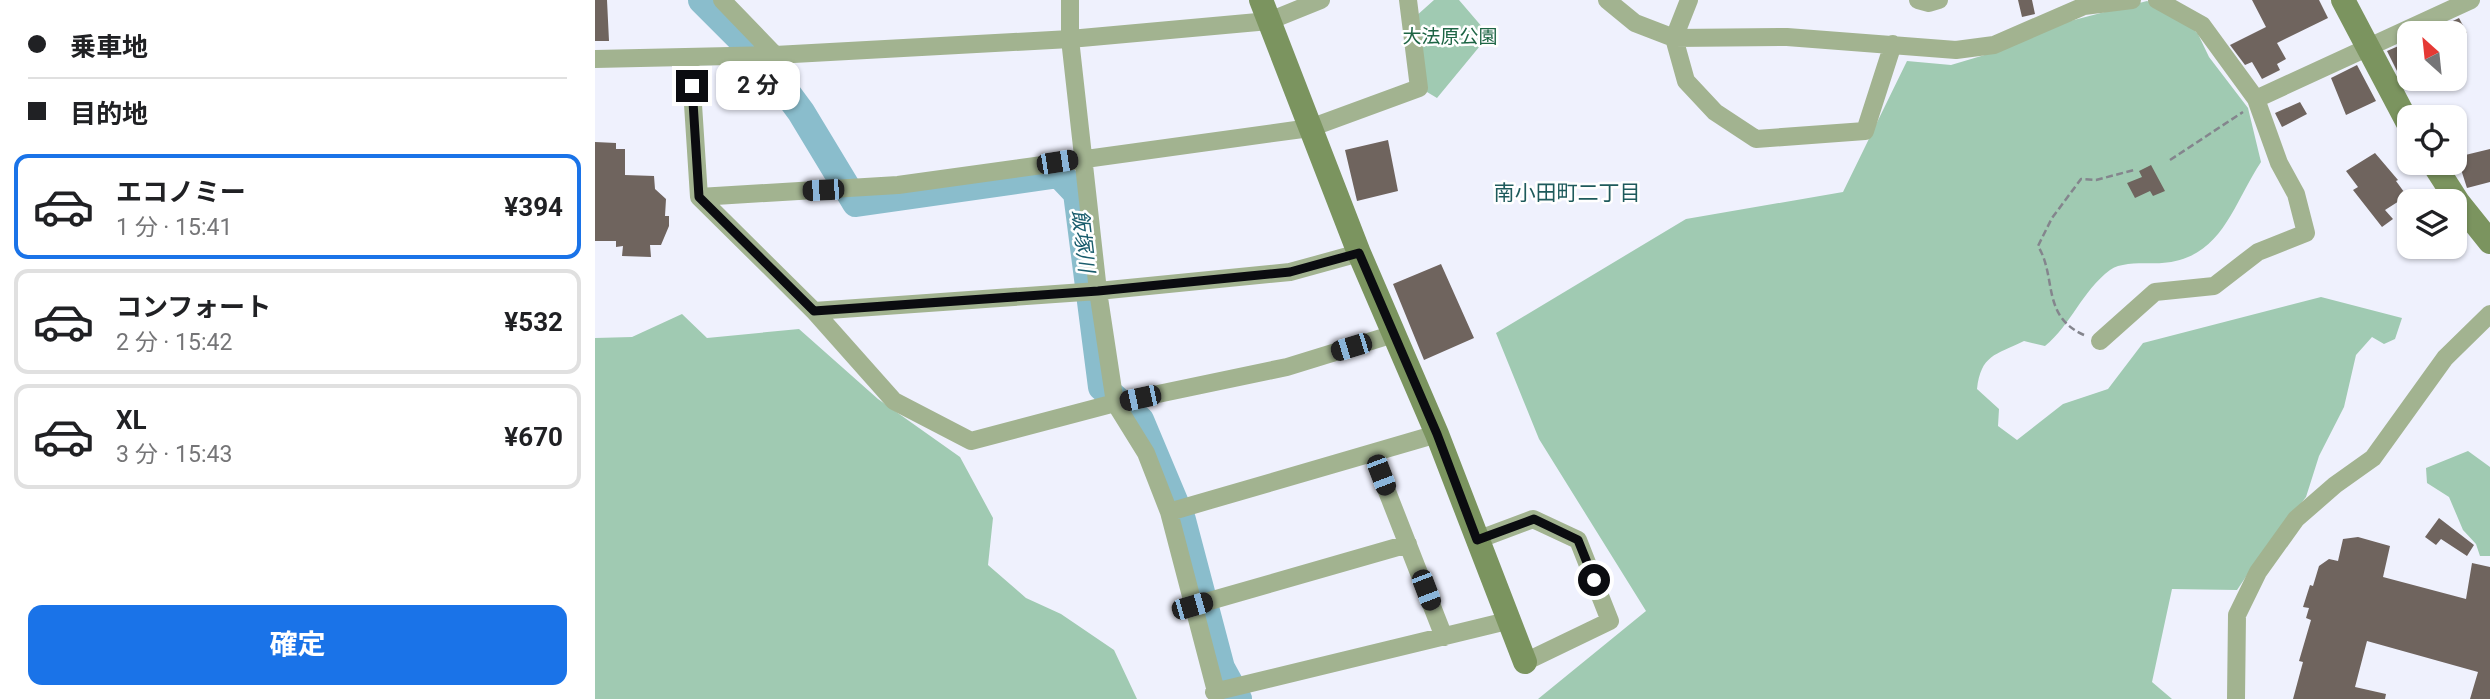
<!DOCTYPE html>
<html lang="ja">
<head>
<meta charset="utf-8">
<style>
  :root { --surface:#fff; --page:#f2f2f2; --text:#202124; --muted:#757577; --line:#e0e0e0; --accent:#1a73e8 }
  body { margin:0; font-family:Roboto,"Noto Sans JP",sans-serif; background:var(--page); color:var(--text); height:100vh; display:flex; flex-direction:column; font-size:26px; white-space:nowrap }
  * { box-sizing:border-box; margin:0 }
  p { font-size:23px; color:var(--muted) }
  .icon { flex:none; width:38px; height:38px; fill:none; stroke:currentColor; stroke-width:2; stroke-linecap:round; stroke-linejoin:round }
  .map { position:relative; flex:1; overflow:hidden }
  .panel { display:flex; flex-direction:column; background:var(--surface); width:595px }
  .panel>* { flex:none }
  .hud { display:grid; align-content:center; height:154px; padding:0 28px; background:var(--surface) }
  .needle { width:46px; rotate:333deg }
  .tools { position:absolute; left:1802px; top:21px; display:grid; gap:14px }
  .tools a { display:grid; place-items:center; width:70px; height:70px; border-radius:14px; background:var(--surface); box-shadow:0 2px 5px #0004; font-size:35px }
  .end { position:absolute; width:32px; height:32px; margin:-16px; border:9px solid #0b0c10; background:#fff; box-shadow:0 0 0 4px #fff }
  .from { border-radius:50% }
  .bubble { position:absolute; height:49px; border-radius:14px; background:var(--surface); box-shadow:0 2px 5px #0004; font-size:23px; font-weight:700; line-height:49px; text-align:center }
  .car { position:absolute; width:21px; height:42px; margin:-21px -10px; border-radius:9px; box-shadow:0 0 5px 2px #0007; background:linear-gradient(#222 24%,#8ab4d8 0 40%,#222 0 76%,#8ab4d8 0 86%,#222 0) }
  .hud b { display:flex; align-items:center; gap:24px; height:66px; font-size:26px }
  .hud b+b { border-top:2px solid var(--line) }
  .hud i { width:18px; height:18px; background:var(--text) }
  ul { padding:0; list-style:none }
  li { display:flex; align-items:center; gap:21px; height:105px; margin:0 14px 10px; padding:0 14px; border:4px solid var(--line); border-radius:14px }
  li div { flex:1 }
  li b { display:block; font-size:26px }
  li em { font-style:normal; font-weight:700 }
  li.active { border-color:var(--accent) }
  li>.icon { width:63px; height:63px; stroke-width:1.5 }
  .cta { display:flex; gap:14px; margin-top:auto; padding:14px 28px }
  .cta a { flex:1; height:80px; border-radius:14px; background:var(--accent); color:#fff; font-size:28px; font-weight:700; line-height:80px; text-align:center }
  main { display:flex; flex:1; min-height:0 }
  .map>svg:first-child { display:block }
  .green { fill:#a0cab2 }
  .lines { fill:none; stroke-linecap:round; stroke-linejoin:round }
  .river { stroke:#8abdcc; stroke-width:28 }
  .building { fill:#6f645e }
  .path { stroke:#84858d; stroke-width:2.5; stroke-dasharray:7 3.5; stroke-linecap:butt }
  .street { stroke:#a2b390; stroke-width:18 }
  .secondary { stroke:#7b945f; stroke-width:24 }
  .route { stroke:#0b0c10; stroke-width:9 }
  .labels { text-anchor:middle; stroke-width:5; stroke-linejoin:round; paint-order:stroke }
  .park-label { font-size:19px; fill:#1e6545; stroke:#fff }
  .neighbourhood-label { font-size:21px; fill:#1e5a5b; stroke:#fff }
  .water-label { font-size:21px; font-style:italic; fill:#195c6c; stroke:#fff }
</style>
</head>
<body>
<main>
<section class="panel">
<div class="hud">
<b><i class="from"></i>乗車地</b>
<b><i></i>目的地</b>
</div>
<ul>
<li class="active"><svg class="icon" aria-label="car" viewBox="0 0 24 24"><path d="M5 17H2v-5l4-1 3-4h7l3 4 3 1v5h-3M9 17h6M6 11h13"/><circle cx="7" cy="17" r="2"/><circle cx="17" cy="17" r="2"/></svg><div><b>エコノミー</b><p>1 分 · 15:41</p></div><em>¥394</em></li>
<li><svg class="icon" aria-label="car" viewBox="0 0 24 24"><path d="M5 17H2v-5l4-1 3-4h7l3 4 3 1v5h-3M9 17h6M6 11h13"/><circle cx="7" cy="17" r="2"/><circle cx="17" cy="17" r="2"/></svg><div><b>コンフォート</b><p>2 分 · 15:42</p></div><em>¥532</em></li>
<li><svg class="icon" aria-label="car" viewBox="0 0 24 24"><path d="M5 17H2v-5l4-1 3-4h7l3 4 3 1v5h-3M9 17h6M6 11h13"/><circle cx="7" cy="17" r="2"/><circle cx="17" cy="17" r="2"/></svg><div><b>XL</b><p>3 分 · 15:43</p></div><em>¥670</em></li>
</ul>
<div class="cta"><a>確定</a></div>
</section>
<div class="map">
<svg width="1895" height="699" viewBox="0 0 1895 699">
  <rect width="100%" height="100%" fill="#eff1fd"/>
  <path class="green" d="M 839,0 L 864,0 L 894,35 L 842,98 L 832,92 L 820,17 Z
    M 1552,1 L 1584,14 L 1603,34 L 1614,57 L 1653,108 L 1666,162 C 1638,204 1627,259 1567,263 C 1553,264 1527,261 1515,270 C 1487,291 1476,325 1450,346 L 1429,341 C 1400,355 1386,355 1382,389 L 1404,409 L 1403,426 L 1422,440 L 1468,404 L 1513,389 L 1548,343 L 1726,297 L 1807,318 L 1800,339 L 1789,344 L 1777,337 L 1761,355 L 1749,407 L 1724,456 L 1711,497 L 1667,553 L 1642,590 L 1577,589 L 1557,682 L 1577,699 L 943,699 L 1051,611 L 944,439 L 901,333 L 1091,219 L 1248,192 L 1312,61 L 1356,65 L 1403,51 L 1452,27 Z
    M 87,314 L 112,338 L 204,329 L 283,399 L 365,457 L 398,518 L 393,565 L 431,598 L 466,614 L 519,650 L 542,699 L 0,699 L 0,338 L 37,337 Z
    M 1873,451 L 1895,467 L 1895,556 L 1885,556 L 1881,544 L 1868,530 L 1854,497 L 1832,483 L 1831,468 Z"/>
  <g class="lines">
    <path class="river" d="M 107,0 L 169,62 L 206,112 L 261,203 L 464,174 L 482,193 L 507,387 L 545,420 L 587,520 L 626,668 L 643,699"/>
  </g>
  <path class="building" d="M 0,0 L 12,0 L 14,41 L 0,41 Z
    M 1423,0 L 1437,0 L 1440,14 L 1427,17 Z
    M 1657,0 L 1724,0 L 1733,18 L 1682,43 L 1691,59 L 1682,64 L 1685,70 L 1667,79 L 1657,62 L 1650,65 L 1635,45 L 1671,27 Z
    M 1864,18 L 1872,33 L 1833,33 Z
    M 1815,41 L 1815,70 L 1804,75 L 1792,51 Z
    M 1762,65 L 1781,101 L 1751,115 L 1736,78 Z
    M 1705,102 L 1712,114 L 1687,127 L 1680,113 Z
    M 793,140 L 803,191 L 762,201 L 750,150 Z
    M 0,142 L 21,143 L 21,149 L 30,149 L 30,175 L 59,176 L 60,189 L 71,199 L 70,216 L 74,216 L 74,226 L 66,245 L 55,245 L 56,257 L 27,256 L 28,246 L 21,247 L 21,241 L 0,241 Z
    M 1895,149 L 1895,182 L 1872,188 L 1862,157 Z
    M 1780,153 L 1803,180 L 1801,181 L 1812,196 L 1790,210 L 1798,219 L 1787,227 L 1758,190 L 1763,187 L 1751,171 Z
    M 1556,165 L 1570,191 L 1558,196 L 1555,191 L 1540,198 L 1532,183 L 1547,177 L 1544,171 Z
    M 846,264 L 879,338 L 829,360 L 798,284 Z
    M 1844,518 L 1879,545 L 1872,556 L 1846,539 L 1841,545 L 1830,537 Z
    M 1763,537 L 1795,546 L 1788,577 L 1871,599 L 1877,563 L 1895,567 L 1895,699 L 1875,699 L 1883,672 L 1772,641 L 1760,687 L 1791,694 L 1790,699 L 1698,699 L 1708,662 L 1704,661 L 1716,620 L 1711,618 L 1714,608 L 1708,607 L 1715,585 L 1718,586 L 1724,566 L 1734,559 L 1743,561 L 1748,539 Z"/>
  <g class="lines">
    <path class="path" d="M 1575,160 L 1648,112
      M 1489,335 C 1446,316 1462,277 1443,246 L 1457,218 L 1486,179 L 1501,180 L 1539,170"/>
    <path class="street" d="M 127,0 L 180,55
      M 475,0 L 475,39 L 503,291 L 520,403 L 551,453 L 574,512 L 623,699
      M 1012,0 L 1040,23 L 1079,38 L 1192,37 L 1361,50 L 1399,45 L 1489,6 L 1537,0
      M 1094,0 L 1079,38 L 1091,81 L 1120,112 L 1161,139 L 1270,131 L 1298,44
      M 1323,0 L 1334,3 L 1344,0
      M 1562,0 L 1607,25 L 1661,99 L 1876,0
      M 95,58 L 104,197 L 219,311 L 503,291 L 695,272 L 764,253
      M 0,59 L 180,55 L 475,39 L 674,21 L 726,0
      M 104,197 L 303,185 L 715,128 L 824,88 L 813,0
      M 219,311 L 299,401 L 376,441 L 520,403 L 692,367 L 799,334
      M 1505,341 L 1560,292 L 1619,286 L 1663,252 L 1711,233 L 1701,194 L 1684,163 L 1661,99
      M 777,453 L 849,637
      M 574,512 L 842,434
      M 882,540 L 938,519 L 983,540 L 1015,621 L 930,662
      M 597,606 L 813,544
      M 619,692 L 912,621
      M 1641,699 L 1642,615 L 1663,572 L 1701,519 L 1740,485 L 1778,458 L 1850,358 L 1895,314"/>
    <path class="secondary" d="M 666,0 L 764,253 L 842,434 L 930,662
      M 1748,0 L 1815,127
      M 1838,163 L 1863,202 L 1895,242"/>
  </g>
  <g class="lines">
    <path class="route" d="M 97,86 L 104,197 L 219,311 L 503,291 L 695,272 L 764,253 L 842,434 L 882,540 L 939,519 L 983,540 L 999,580"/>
  </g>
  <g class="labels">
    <g class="park-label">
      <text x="855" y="43">大法原公園</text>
    </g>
    <g class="neighbourhood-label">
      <text x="972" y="200">南小田町二丁目</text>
    </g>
    <g class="water-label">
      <text transform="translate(488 241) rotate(83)" y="7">飯塚川</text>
    </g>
  </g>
</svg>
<div class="tools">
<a><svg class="needle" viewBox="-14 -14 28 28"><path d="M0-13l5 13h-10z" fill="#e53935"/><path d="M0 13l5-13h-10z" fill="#757577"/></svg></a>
<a><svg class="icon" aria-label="locate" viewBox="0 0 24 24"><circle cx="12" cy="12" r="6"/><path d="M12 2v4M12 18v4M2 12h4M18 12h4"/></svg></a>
<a><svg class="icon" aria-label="layers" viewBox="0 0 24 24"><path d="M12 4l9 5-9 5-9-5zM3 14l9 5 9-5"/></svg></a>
</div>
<i class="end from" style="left:999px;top:580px"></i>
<i class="end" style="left:97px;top:86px"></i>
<div class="bubble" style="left:121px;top:61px;width:84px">2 分</div>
<i class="car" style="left:462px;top:162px;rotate:81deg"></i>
<i class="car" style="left:228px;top:190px;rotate:267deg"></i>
<i class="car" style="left:756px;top:347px;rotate:253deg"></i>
<i class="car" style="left:545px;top:398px;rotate:258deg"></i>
<i class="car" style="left:786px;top:475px;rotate:159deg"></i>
<i class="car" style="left:831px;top:590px;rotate:159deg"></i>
<i class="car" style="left:597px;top:606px;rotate:74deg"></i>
</div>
</main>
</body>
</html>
